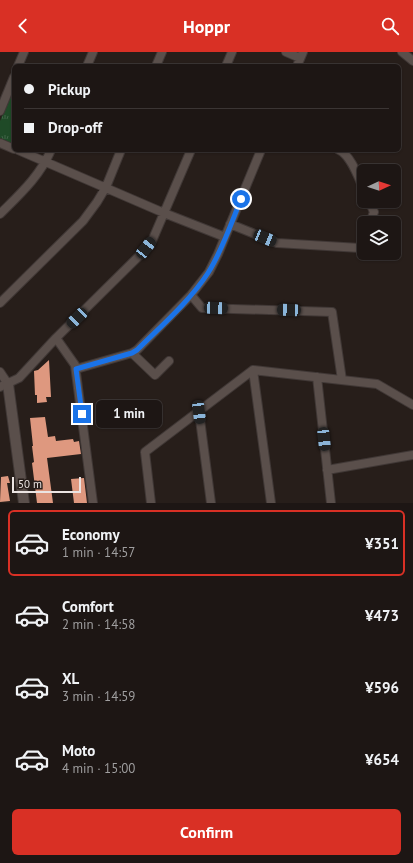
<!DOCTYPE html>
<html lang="en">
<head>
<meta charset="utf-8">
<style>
  :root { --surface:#1d1614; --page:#251f1d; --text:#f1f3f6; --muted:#a09fa0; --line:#3b3534; --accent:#d93025 }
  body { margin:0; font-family:"PT Sans",sans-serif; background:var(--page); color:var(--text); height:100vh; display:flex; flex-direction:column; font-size:15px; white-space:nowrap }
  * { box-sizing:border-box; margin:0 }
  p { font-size:13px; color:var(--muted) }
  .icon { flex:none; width:22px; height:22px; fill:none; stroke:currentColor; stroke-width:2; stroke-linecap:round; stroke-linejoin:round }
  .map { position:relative; height:451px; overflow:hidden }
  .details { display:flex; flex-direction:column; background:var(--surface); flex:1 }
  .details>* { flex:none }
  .top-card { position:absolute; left:12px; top:12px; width:389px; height:88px; border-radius:6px; box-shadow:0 1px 3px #0004,0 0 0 1px var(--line); display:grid; align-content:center; height:88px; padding:0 12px; background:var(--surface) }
  .needle { width:26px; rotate:87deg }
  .fabs { position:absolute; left:357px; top:112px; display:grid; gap:8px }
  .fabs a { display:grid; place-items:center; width:44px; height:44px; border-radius:6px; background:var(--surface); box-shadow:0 1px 3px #0004,0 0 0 1px var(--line); font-size:20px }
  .scale { position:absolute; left:12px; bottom:10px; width:69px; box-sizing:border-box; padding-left:4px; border:2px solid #ebe4e2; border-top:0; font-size:11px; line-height:14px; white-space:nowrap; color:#ebe4e2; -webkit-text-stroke:3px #271e1a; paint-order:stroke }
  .end { position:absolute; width:18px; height:18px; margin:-9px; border:5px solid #1a73e8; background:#fff; box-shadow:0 0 0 2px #fff }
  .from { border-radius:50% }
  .bubble { position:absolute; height:28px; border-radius:6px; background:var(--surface); box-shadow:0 1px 3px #0004,0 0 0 1px var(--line); font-size:13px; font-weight:800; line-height:28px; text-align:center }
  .car { position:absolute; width:12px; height:24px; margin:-12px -6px; border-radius:5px; box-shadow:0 0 3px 1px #0007; background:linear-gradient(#222 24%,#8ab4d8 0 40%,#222 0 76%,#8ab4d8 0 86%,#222 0) }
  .top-card b { display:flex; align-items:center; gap:14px; height:38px; font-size:15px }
  .top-card b+b { border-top:1px solid var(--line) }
  .top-card i { width:10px; height:10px; background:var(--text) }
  ul { padding:7px 0 0; list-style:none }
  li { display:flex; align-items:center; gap:12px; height:66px; margin:0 8px 6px; padding:0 4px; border:2px solid transparent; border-radius:6px }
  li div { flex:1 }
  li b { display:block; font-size:15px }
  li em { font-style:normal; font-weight:800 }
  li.current { border-color:var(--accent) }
  li>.icon { width:36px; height:36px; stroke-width:1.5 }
  .cta { display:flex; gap:8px; margin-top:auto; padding:8px 12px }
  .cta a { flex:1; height:46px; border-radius:6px; background:var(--accent); color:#fff; font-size:16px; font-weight:800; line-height:46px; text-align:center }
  header { display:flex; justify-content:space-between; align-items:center; height:52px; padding:0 12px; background:var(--accent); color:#fff; font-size:18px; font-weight:800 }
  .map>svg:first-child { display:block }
  .grass { fill:url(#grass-tufts) }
  .building { fill:#de987f }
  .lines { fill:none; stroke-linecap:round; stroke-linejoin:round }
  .minor-casing { stroke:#403836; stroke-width:10 }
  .tertiary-casing { stroke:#403836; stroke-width:12 }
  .minor { stroke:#5a4f4b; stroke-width:8 }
  .tertiary { stroke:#5a4f4b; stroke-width:10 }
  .route { stroke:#1a73e8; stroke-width:5 }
</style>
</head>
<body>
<header><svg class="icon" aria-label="back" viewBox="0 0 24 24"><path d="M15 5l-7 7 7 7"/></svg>Hoppr<svg class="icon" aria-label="search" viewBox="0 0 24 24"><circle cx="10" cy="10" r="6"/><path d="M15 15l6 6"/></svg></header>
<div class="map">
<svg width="413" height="451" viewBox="0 0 413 451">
  <defs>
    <pattern id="grass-tufts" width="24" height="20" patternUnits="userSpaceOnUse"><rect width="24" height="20" fill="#1f4a27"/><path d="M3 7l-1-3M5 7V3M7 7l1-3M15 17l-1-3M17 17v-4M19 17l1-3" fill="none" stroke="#406446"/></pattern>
  </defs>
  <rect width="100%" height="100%" fill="#271e1a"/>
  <path class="grass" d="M 14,35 L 14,92 L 0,86 L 0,69 Z"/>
  <path class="building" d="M 49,308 L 51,345 L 46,345 L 47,350 L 37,351 L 37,343 L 35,343 L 34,319 L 38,318 Z
    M 45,365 L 48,385 L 55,384 L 56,389 L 73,387 L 74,390 L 79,389 L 81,402 L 47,406 L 53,451 L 37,451 L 32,411 L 34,410 L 32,394 L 33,394 L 30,366 Z
    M 8,424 L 10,431 L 7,431 L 10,449 L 0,450 L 1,425 Z
    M 84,426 L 87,451 L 74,451 L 71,427 Z"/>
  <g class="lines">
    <g class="minor-casing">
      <path id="minor" d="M 286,0 L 300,6
        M 402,0 L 413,9
        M 18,14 L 24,0
        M 87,14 L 93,0
        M 156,14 L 162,0
        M 226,14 L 232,0
        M 297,14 L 303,0
        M 0,59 L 14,25
        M 0,91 L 14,97
        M 18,98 L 164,161 L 225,185
        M 339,98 C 351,103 359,127 364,138
        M 369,149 L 374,160 L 370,171
        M 0,162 C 20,142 40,124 51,98
        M 230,172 L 277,191 L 360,196 L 364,185
        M 191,243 L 202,256 L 332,260 L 342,328
        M 0,251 L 83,169 L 97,150 L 106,135 L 121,98
        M 56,286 L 75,313 L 93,451
        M 132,301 L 155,323 L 169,309
        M 76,317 L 132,301 L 137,298 L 191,243 L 209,220 L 218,202 L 261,98
        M 253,318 L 271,451
        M 0,320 L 8,332
        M 317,325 L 331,451
        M 0,335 L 19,326 L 56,286 L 140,203 L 152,189 L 191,98
        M 199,360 L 211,451
        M 327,418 L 413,403
        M 151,451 L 145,400 L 253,318 L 377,332 L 413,353"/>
    </g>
    <g class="tertiary-casing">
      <path id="tertiary" d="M 8,332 L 24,451"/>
    </g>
    <use href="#minor" class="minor"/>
    <use href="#tertiary" class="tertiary"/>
  </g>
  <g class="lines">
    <path class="route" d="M 82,362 L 76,317 L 132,301 L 137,298 C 161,274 189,250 208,221 C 222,199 231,172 241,147"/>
  </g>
</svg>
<div class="fabs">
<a><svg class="needle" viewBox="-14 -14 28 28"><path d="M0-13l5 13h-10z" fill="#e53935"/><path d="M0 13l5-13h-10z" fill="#a09fa0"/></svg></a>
<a><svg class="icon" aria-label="layers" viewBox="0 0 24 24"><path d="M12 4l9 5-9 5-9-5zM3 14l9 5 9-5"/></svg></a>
</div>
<div class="scale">50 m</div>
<i class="end from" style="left:241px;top:147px"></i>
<i class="end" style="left:82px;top:362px"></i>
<div class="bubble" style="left:96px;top:348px;width:66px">1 min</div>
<i class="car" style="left:265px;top:186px;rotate:112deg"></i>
<i class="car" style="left:146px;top:196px;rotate:38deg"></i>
<i class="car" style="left:216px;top:256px;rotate:92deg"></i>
<i class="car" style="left:289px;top:258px;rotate:272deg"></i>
<i class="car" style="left:77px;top:266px;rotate:226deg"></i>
<i class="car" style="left:199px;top:360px;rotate:173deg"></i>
<i class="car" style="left:324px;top:387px;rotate:174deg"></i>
<div class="top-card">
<b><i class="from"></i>Pickup</b>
<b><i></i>Drop-off</b>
</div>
</div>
<section class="details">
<ul>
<li class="current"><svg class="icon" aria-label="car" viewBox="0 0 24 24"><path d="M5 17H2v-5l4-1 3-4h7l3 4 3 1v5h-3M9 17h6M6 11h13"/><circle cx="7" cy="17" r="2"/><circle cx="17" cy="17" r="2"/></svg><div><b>Economy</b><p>1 min · 14:57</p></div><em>¥351</em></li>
<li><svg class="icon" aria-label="car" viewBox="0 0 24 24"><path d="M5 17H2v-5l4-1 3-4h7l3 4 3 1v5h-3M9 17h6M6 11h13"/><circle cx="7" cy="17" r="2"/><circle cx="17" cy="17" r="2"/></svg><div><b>Comfort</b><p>2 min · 14:58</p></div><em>¥473</em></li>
<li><svg class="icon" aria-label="car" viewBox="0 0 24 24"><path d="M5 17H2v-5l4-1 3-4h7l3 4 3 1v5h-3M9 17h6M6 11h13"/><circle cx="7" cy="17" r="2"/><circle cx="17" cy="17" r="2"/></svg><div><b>XL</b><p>3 min · 14:59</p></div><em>¥596</em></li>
<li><svg class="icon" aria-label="car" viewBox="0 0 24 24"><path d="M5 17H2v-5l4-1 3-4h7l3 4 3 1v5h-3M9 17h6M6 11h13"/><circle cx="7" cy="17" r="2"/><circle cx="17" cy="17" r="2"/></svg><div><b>Moto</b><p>4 min · 15:00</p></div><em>¥654</em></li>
</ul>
<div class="cta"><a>Confirm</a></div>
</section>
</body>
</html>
